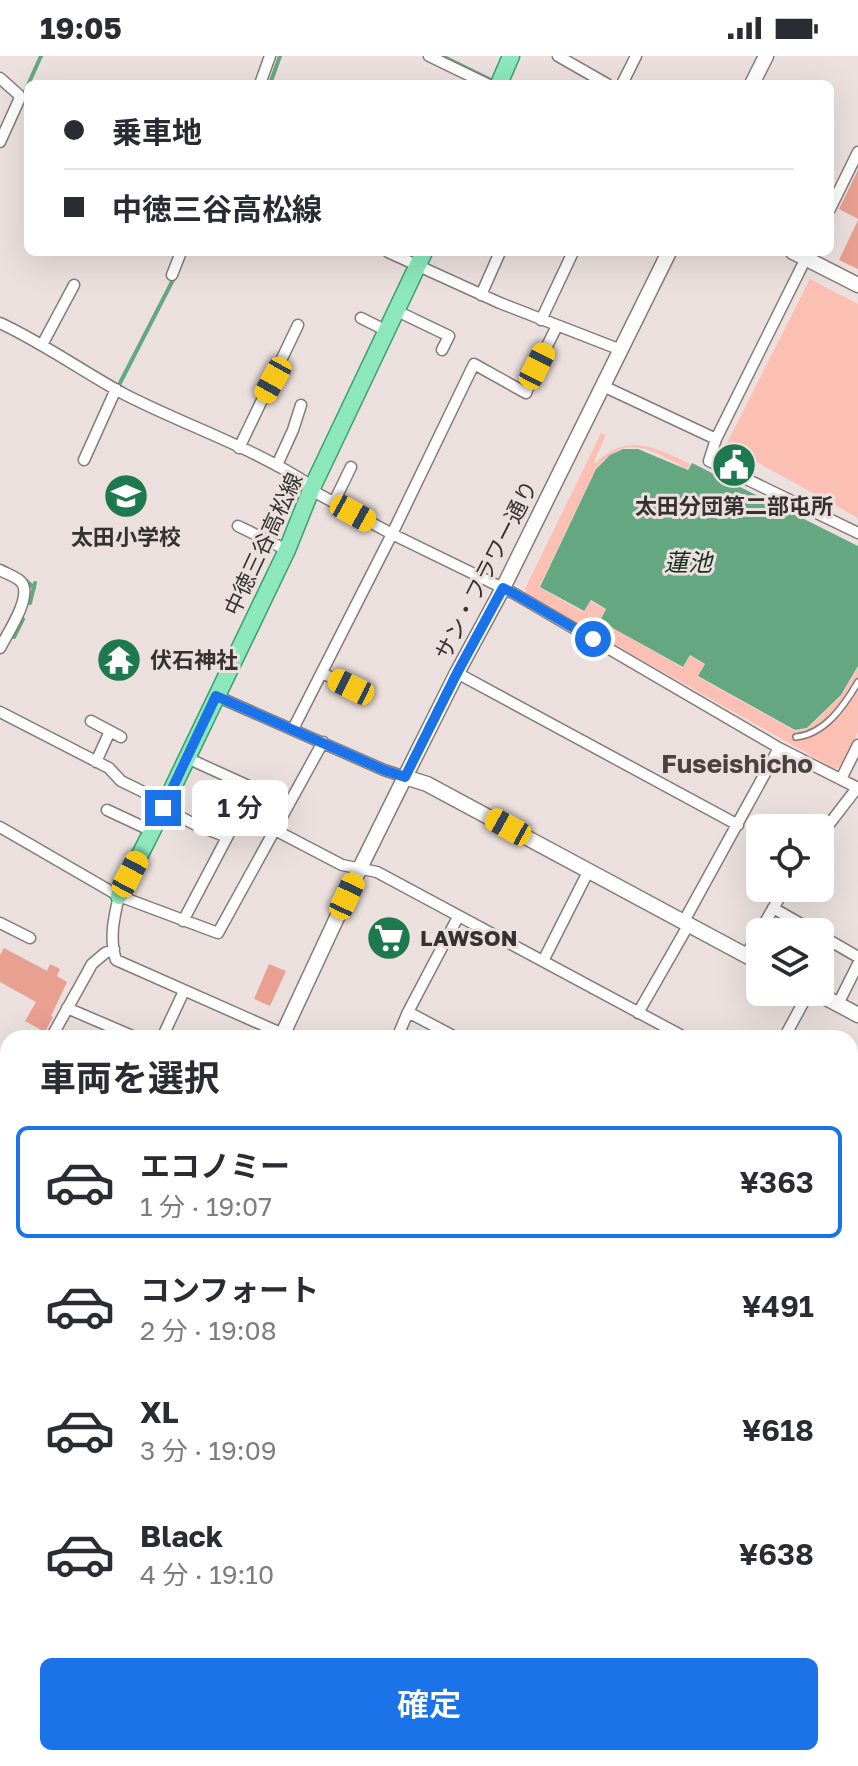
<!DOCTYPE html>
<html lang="ja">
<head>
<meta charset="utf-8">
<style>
  :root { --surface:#fff; --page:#f7f7f7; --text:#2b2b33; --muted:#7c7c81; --line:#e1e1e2; --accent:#1a73e8 }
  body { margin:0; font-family:"Golos Text","Noto Sans JP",sans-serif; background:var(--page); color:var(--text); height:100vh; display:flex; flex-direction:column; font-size:30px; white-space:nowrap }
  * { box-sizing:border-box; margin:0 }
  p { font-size:26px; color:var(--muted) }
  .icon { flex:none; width:44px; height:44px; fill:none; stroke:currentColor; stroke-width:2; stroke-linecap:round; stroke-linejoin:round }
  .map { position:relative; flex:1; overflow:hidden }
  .panel { position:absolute; left:0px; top:974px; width:858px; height:736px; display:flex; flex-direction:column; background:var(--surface); border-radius:24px 24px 0 0; box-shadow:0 8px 32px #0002 }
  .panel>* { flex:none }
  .guide { position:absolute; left:24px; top:24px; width:810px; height:176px; border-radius:12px; box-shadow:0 8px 32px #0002; display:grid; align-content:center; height:176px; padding:0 40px; background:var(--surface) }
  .controls { position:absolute; left:746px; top:758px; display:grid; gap:16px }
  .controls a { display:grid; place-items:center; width:88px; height:88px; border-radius:12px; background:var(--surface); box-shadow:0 8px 32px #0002; font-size:40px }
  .end { position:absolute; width:36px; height:36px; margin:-18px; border:10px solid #1a73e8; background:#fff; box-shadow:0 0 0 4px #fff }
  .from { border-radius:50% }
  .bubble { position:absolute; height:56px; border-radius:12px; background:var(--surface); box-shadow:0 8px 32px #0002; font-size:26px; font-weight:600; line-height:56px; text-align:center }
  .car { position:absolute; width:24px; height:48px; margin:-24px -12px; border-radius:10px; box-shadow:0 0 6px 2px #0007; background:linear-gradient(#f5c518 24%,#345 0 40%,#f5c518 0 76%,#345 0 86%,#f5c518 0) }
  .guide b { display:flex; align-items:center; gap:28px; height:76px; font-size:30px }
  .guide b+b { border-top:2px solid var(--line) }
  .guide i { width:20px; height:20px; background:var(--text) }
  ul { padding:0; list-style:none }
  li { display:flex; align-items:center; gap:24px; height:112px; margin:0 16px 12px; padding:0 24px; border:4px solid transparent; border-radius:12px }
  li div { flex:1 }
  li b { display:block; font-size:30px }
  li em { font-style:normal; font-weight:600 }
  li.current { border-color:var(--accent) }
  li>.icon { width:72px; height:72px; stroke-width:1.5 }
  h2 { padding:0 40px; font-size:36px; line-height:96px }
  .cta { display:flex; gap:16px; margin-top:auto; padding:16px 40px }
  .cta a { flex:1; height:92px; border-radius:12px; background:var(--accent); color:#fff; font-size:32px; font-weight:600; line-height:92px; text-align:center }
  .status { display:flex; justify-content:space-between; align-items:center; height:56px; padding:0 40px; background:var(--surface); direction:ltr }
  .status svg { height:22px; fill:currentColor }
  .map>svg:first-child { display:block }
  .green { fill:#fbc0b3 }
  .water { fill:#65a781 }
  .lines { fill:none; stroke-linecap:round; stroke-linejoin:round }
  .stream { stroke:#65a781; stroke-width:4 }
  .building { fill:#e8a091 }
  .lane-casing { stroke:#857b78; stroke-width:8 }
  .street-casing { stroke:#857b78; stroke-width:13 }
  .secondary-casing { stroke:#857b78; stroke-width:17 }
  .primary-casing { stroke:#3c9e6e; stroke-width:19 }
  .highway-casing { stroke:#3c9e6e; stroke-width:21 }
  .lane { stroke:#fff; stroke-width:5 }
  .street { stroke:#fff; stroke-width:10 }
  .secondary { stroke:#fff; stroke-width:14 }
  .primary { stroke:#8ce8bc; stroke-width:16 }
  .highway { stroke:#40d990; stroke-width:18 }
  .route { stroke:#1a73e8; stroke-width:10 }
  .labels { text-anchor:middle; stroke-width:6; stroke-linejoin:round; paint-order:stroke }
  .poi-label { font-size:22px; font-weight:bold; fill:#353130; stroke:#ebe0dd }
  .street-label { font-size:22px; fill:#353130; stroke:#ebe0dd }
  .water-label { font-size:24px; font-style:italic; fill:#123020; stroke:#ebe0dd }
  .quarter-label { font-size:26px; font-weight:bold; fill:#4b4240; stroke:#ebe0dd }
</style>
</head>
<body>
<div class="status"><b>19:05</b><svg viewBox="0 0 49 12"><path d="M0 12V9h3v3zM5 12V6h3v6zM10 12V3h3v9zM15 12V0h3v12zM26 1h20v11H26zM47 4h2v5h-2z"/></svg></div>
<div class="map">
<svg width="858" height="1710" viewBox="0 0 858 1710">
  <rect width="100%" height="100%" fill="#ebe0dd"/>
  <path class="green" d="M 810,223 L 858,248 L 858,462 L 726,389 Z
    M 601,377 L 606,379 L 594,406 L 596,407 C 626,376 656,391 690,408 L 687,413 C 669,404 641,385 621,393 C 611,397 603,405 596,412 L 539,531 L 583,556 L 590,545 L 605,553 L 600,565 L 683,612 L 690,600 L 704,608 L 698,621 L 795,675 L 807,673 L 841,640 L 858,612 L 858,676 L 840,711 L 835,713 L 527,539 L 525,533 Z"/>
  <path class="water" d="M 623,393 L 638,393 L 688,414 L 692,407 L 858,490 L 858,610 L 841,639 L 807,672 L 795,674 L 698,620 L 705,608 L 690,599 L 683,611 L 600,565 L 606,553 L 591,544 L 584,555 L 540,531 L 596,413 L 610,399 Z"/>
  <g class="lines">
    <path class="stream" d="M 442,0 L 493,25
      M 270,28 L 280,0
      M 23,40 L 41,0
      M 120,327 L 174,222
      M 21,520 L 34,532
      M 30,547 L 35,527
      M 14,581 L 23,563
      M 0,1000 L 8,1005"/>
  </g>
  <path class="building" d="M 858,114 L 858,163 L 839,153 Z
    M 858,164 L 858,213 L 839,204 Z
    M 4,892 L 47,915 L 50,908 L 60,913 L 57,920 L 67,926 L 51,960 L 53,961 L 45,976 L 25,965 L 36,946 L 0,926 L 0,899 Z
    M 269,908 L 286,915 L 270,950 L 254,943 Z"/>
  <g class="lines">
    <g class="lane-casing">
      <path id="lane" d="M 796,681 C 825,678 844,650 858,626"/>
    </g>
    <g class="street-casing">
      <path id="street" d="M 429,0 L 487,28
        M 558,0 L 607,28
        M 0,22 L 19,39 L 19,44 L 0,86
        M 260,28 L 270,0
        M 622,28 L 636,0
        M 830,153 L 858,96
        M 388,196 L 500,247 L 621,294
        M 172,219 L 181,196
        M 481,239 L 500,196
        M 397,255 L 449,280 L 442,294
        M 361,262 L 387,275
        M 541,264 L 573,196
        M 0,267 C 43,287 82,315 124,338 C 186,370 255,392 313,431
        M 42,289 L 74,229
        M 603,330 L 716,383 L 709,405 L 858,477
        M 716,383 L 809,196
        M 239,392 L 298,269
        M 84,404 L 116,333
        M 277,409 L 293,374 L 301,349
        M 311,434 L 392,478 L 515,538 L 779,692 L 858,732
        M 334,446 L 351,411
        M 238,470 L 287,494
        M 0,514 C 7,518 18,521 22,527 C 32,542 7,578 0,592
        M 322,617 L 351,631
        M 457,617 L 738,769
        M 216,640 L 384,714 L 405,721
        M 0,656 L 109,712 L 121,725 L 166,747
        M 91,665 L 121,681
        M 293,673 L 392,478 L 474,308 L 526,337 L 537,310 L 557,270
        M 96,706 L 110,675
        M 841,723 L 858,689
        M 163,752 L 194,768 L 227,781
        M 107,754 L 152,775
        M 0,771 L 119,840 L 218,877 L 323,686
        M 275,774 L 342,809 L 377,816 L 686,982
        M 820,780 L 857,732
        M 119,840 C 114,861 109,883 116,904 L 283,978
        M 773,852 L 815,876
        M 183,865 L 253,732 L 187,702
        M 684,865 L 779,692
        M 0,867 L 30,882
        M 820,879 L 858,901
        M 746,899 L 785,832
        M 543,905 L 589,814
        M 838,948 L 858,908
        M 67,952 L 137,982
        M 408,956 L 457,982
        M 638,957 L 689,868
        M 51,982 L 92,908 L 105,897 L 114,893
        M 162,982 L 184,935
        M 397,982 L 408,956 L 458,861
        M 784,982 L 809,936
        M 850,1075 L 858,1079
        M 0,1079 L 8,1064
        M 850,1143 L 858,1147
        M 0,1165 L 8,1170
        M 850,1227 L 858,1231
        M 850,1328 L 858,1332
        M 0,1419 L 8,1423
        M 850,1504 L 858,1488
        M 850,1560 L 858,1565
        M 99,1702 L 114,1710
        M 320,1702 L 334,1710
        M 504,1702 L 518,1710
        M 470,1710 L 474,1702"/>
    </g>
    <g class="secondary-casing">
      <path id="secondary" d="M 752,28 L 766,0
        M 793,196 L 858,229
        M 405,721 L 427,728 L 760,907
        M 815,936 L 858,959
        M 281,982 L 360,812 L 405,721 L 457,617 L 503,532 L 669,196
        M 0,1009 L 8,1013
        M 850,1436 L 858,1440
        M 0,1604 L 8,1585"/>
    </g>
    <g class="primary-casing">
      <path id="primary" d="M 499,28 L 511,0
        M 119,840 L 152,775 L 287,494 L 311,434 L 424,196"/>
    </g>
    <g class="highway-casing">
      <path id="highway" d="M 0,1225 L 8,1229
        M 0,1240 L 8,1244
        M 0,1276 L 8,1281
        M 850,1701 L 858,1705
        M 761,1702 L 775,1710
        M 785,1702 L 800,1710
        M 826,1702 L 840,1710"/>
    </g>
    <use href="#lane" class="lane"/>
    <use href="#street" class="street"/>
    <use href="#secondary" class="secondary"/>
    <use href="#primary" class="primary"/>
    <use href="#highway" class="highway"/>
  </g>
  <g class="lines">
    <path class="route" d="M 163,752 L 216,640 L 384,714 L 405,721 L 457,617 L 503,532 L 515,538 L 593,583"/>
  </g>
  <defs>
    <g id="civic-disc" transform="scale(2.3)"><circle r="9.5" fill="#1e794e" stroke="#ebe0dd"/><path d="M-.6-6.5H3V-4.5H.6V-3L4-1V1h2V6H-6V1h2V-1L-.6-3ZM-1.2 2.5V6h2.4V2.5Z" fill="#fff"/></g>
    <g id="school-disc" transform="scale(2.3)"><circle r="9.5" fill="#1e794e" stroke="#ebe0dd"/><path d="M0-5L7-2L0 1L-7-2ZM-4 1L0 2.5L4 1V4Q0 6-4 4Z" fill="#fff"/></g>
    <g id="temple-disc" transform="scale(2.3)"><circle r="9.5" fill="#1e794e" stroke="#ebe0dd"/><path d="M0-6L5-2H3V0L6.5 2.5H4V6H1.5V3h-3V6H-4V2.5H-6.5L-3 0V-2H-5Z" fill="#fff"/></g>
    <g id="supermarket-disc" transform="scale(2.3)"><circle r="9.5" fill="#1e794e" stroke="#ebe0dd"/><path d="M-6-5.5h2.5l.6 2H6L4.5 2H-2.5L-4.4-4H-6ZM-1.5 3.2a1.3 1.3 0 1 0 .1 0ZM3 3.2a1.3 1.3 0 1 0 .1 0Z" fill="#fff"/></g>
  </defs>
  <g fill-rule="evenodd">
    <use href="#civic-disc" x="734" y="409"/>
    <use href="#school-disc" x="126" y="440"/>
    <use href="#temple-disc" x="119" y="604"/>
    <use href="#supermarket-disc" x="389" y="882"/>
  </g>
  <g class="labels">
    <g class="poi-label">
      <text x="734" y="458">太田分団第二部屯所</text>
      <text x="126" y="489">太田小学校</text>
      <text x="150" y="612" text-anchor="start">伏石神社</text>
      <text x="420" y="890" text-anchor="start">LAWSON</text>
    </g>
    <g class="street-label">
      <text transform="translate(263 488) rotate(-65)" y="8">中徳三谷高松線</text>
      <text transform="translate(486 514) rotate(-63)" y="8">サン・フラワー通り</text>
    </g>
    <g class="water-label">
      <text x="688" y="515">蓮池</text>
    </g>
    <g class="quarter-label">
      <text x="737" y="717">Fuseishicho</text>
    </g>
  </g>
</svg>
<div class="controls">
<a><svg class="icon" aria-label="locate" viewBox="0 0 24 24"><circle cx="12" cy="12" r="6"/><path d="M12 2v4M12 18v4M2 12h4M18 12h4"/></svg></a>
<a><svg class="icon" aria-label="layers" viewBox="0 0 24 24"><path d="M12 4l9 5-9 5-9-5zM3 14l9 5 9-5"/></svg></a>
</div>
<i class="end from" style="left:593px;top:583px"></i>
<i class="end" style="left:163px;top:752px"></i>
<div class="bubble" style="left:192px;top:724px;width:96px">1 分</div>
<i class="car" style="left:537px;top:310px;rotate:27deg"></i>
<i class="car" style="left:273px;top:324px;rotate:209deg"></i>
<i class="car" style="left:353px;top:457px;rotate:119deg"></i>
<i class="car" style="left:351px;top:631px;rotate:296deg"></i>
<i class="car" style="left:508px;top:771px;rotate:299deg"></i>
<i class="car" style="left:130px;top:818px;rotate:28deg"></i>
<i class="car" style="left:347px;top:840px;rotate:25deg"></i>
<div class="guide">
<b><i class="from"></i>乗車地</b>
<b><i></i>中徳三谷高松線</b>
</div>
<section class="panel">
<h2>車両を選択</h2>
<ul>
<li class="current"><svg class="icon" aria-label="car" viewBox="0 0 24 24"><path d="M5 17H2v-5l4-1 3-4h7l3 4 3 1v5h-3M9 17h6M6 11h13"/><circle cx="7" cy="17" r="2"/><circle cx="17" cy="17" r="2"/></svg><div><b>エコノミー</b><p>1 分 · 19:07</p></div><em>¥363</em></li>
<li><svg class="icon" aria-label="car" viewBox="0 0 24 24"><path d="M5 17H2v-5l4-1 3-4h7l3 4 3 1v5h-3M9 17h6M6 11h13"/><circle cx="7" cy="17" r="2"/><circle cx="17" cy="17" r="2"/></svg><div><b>コンフォート</b><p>2 分 · 19:08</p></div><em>¥491</em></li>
<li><svg class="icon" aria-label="car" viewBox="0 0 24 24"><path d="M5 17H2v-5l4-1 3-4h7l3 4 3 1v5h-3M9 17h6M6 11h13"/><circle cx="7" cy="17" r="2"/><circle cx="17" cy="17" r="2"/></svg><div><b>XL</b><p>3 分 · 19:09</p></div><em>¥618</em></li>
<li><svg class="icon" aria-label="car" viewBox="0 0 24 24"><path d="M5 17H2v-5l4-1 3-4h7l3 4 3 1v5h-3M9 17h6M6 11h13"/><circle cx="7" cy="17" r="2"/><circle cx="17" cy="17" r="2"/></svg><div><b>Black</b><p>4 分 · 19:10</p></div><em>¥638</em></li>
</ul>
<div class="cta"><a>確定</a></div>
</section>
</div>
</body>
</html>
